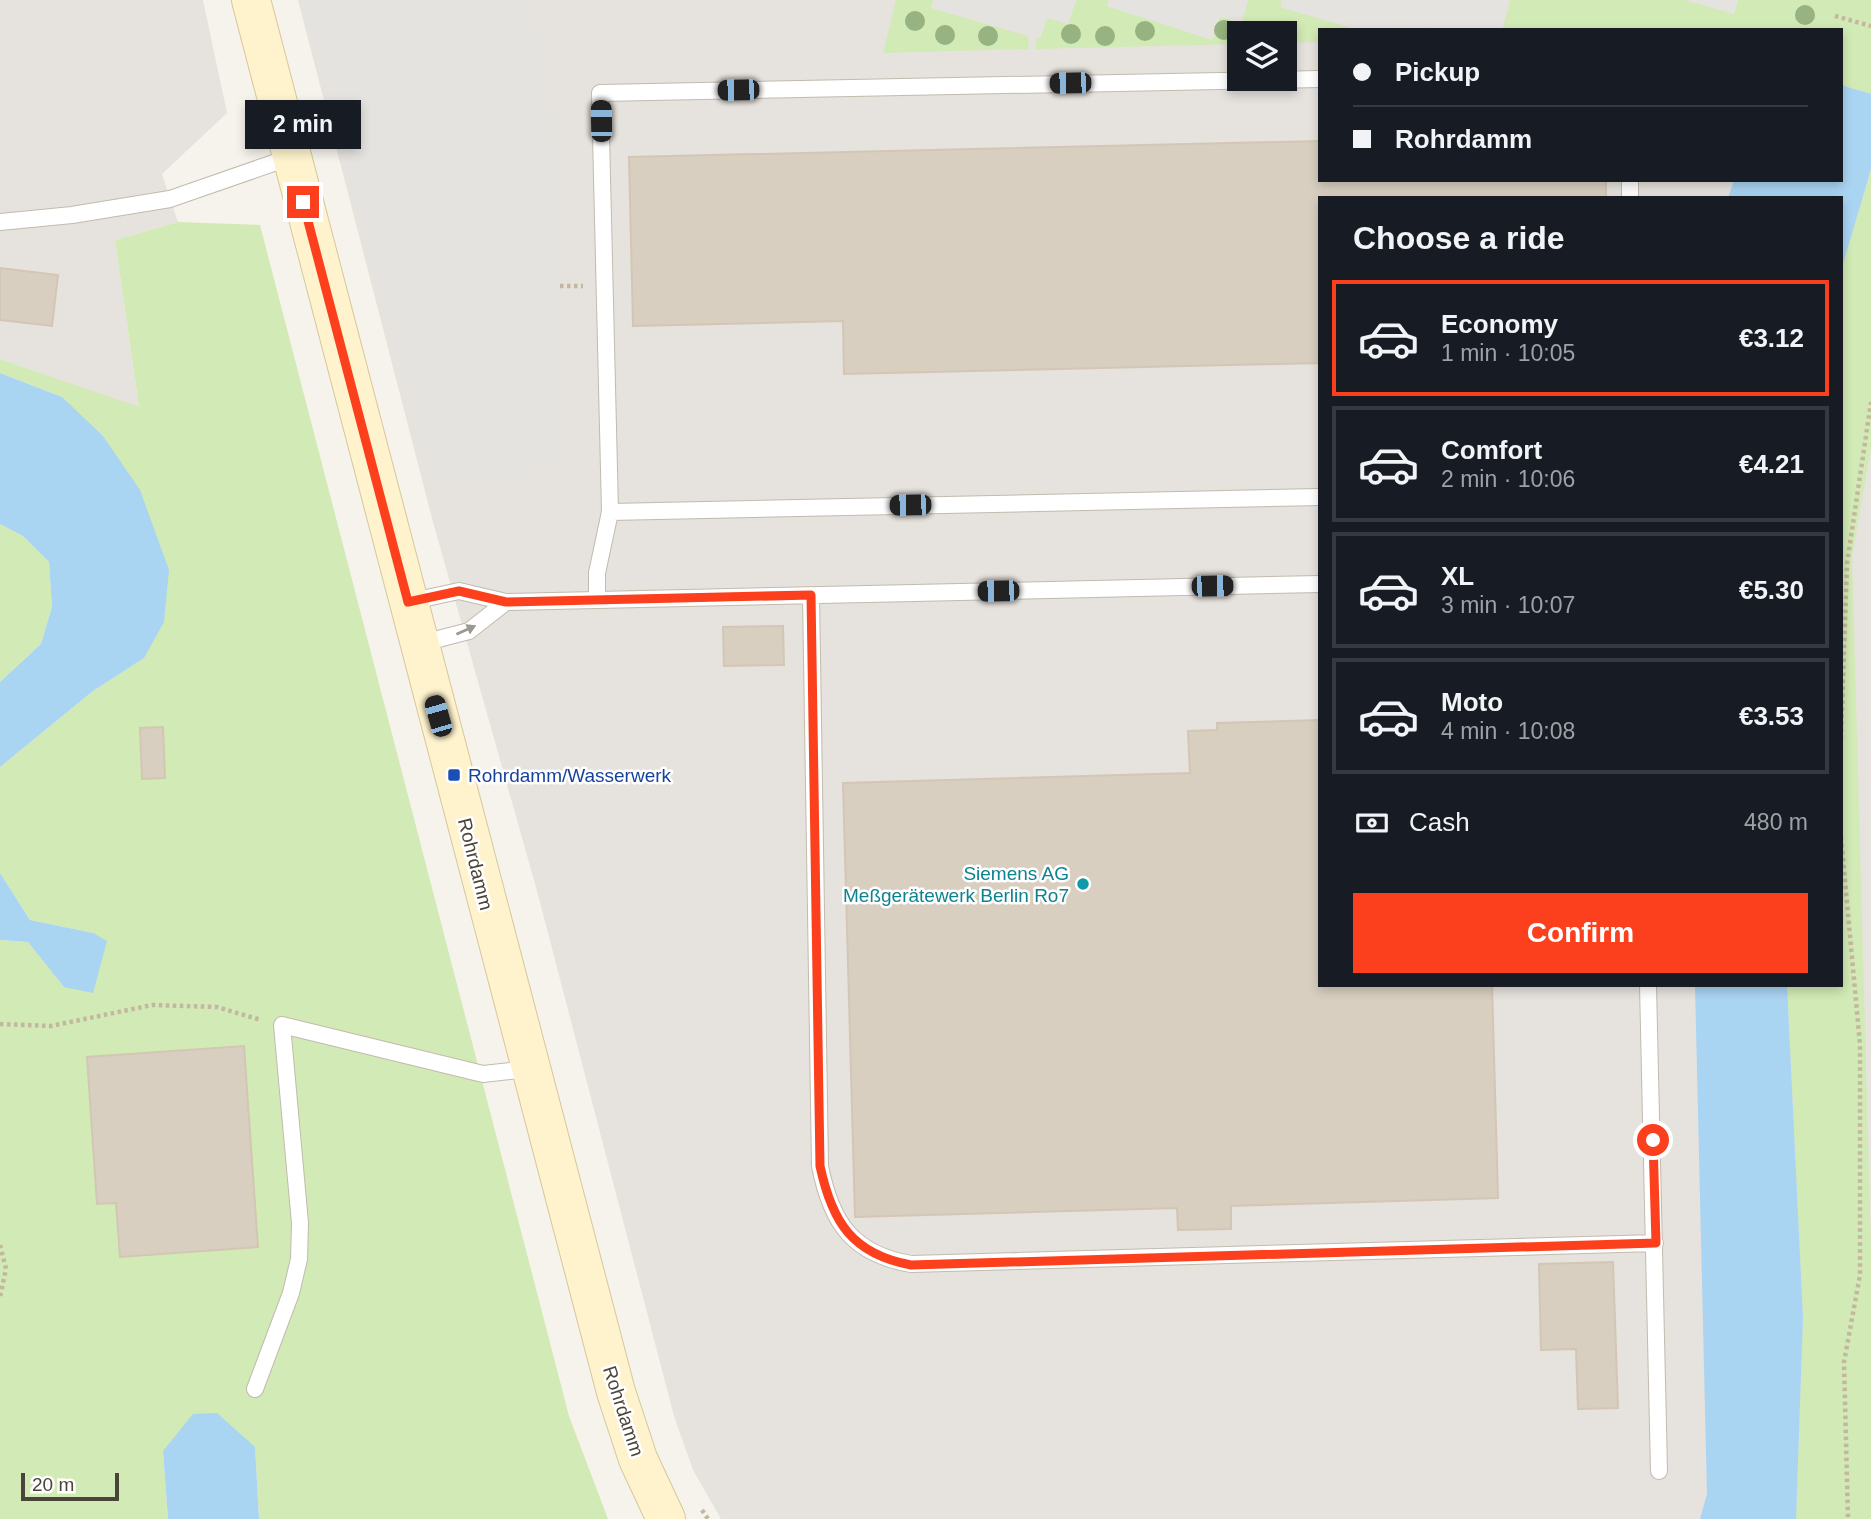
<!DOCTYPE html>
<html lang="en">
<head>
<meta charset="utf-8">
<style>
  :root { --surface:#171b24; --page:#20242c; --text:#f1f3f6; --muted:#9ea1a6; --line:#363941; --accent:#fc3f1d }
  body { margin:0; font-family:Helvetica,sans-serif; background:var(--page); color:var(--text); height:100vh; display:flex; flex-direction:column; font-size:26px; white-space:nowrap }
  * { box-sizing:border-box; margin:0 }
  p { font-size:23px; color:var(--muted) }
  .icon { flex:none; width:38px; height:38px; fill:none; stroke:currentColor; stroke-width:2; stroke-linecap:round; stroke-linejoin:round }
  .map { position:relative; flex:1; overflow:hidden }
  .sheet { position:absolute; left:1318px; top:196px; width:525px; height:791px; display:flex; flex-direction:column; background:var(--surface); border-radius:0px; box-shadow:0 4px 10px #0003 }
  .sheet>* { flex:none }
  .banner { position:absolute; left:1318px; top:28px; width:525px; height:154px; border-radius:0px; box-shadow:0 4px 10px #0003; display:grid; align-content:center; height:154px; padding:0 35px; background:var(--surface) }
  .controls { position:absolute; left:1227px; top:21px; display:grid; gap:14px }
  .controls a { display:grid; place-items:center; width:70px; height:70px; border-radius:0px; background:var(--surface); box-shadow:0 4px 10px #0003; font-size:35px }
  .scale { position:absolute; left:21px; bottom:18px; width:98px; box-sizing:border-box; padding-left:7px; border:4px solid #4b4439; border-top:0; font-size:19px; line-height:24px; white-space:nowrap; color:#4b4439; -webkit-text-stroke:5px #fff; paint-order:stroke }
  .end { position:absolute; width:32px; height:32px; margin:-16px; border:9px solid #fc3f1d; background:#fff; box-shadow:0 0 0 4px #fff }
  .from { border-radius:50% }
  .bubble { position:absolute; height:49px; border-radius:0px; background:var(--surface); box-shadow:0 4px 10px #0003; font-size:23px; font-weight:800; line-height:49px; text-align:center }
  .car { position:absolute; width:21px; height:42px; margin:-21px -10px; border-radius:9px; box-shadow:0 0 5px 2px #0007; background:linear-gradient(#222 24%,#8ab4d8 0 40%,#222 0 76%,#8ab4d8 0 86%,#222 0) }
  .banner b { display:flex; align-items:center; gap:24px; height:66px; font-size:26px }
  .banner b+b { border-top:2px solid var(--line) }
  .banner i { width:18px; height:18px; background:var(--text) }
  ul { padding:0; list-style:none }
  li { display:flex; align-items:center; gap:21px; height:116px; margin:0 14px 10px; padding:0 21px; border:4px solid var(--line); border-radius:0px }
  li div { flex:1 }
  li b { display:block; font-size:26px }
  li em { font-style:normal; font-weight:800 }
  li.current { border-color:var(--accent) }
  li>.icon { width:63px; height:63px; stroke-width:1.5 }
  h2 { padding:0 35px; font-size:32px; line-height:84px }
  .pay { display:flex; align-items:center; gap:18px; height:77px; padding:0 35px; font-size:26px }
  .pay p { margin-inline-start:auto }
  .primary-button { display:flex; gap:14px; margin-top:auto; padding:14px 35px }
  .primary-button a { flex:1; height:80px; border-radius:0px; background:var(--accent); color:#fff; font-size:28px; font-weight:800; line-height:80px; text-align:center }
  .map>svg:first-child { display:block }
  .industrial { fill:#e6e2dd; fill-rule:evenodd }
  .green { fill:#d2eab5 }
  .parking { fill:#e5e3e0 }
  .water { fill:#a9d4f2 }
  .building { fill:#d8cfc1; stroke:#d3c7b4; stroke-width:2 }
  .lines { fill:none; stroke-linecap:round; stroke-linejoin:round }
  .service-casing { stroke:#c2bbae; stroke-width:18 }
  .secondary-casing { stroke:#d6c79b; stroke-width:40 }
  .path { stroke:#c4b79f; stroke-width:4.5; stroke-dasharray:3.5 3.5; stroke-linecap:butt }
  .service { stroke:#fff; stroke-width:16 }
  .secondary { stroke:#fff3cd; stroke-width:38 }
  .tree { fill:#97b381 }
  .oneway { fill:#9c9892 }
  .route { stroke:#fc3f1d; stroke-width:9 }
  .transit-dot { fill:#1a4fb4; stroke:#fff; stroke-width:2.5 }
  .culture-dot { fill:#0f9aa8; stroke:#fff; stroke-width:2.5 }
  .labels { text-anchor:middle; stroke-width:5; stroke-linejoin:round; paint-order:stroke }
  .transit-label { font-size:19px; fill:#164399; stroke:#fff; text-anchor:start }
  .street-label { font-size:19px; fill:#4b4439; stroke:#fff }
  .culture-label { font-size:19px; fill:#0d838f; stroke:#fff; text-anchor:end }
</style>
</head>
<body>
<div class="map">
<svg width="1871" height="1519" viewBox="0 0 1871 1519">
  <rect width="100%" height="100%" fill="#f6f3ec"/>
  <path class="industrial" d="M 0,0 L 203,0 L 227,113 L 162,174 L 178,222 L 115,240 L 139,408 L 0,359 Z
    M 298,0 L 1871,0 L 1871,1519 L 721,1519 L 693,1470 L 674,1416 L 537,891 L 433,522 ZM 1320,30 L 1841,30 L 1841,180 L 1320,180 ZM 1239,33 L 1284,33 L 1284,79 L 1239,79 ZM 1320,198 L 1841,198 L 1841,985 L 1320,985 Z"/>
  <path class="green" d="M 896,0 L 933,0 L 932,8 L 1028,36 L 1029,49 L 883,53 Z
    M 1076,0 L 1109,0 L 1107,6 L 1213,39 L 1220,17 L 1242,22 L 1248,0 L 1282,0 L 1281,7 L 1359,30 L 1320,30 L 1319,42 L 1285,43 L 1284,33 L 1239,33 L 1239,44 L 1036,49 L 1036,38 L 1040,39 L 1047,17 L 1068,24 Z
    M 1510,0 L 1685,0 L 1734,14 L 1738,0 L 1871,0 L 1871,94 L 1841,85 L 1841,30 L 1502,30 Z
    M 1871,169 L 1871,448 L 1852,557 L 1871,1249 L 1871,1519 L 1796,1519 L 1803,1318 L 1787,985 L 1841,985 L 1841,271 Z
    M 178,222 L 260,225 L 569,1416 L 608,1519 L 259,1519 L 255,1447 L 163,1451 L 168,1519 L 0,1519 L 0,940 L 28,942 L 64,987 L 93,933 L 30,920 L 0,873 L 0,767 L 93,691 L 144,658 L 62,397 L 0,373 L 0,359 L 139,407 L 115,240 Z
    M 0,524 L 23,536 L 49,562 L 52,607 L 41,644 L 0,682 Z"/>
  <path class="parking" d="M 304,0 L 528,0 L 552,86 L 555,468 L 435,488 Z
    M 933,0 L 1076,0 L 1068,24 L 1047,18 L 1040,39 L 931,8 Z
    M 1109,0 L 1248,0 L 1242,23 L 1220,17 L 1212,40 L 1107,6 Z
    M 1282,0 L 1510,0 L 1502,30 L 1435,30 L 1393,18 L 1389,30 L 1359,30 L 1280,7 Z
    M 1685,0 L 1738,0 L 1734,14 Z"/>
  <path class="water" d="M 1841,85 L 1871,94 L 1871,169 L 1841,271 L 1841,198 L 1728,198 L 1734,180 L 1841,180 Z
    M 0,373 L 62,397 L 103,436 L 140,490 L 169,570 L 164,622 L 144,658 L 93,691 L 0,767 L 0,682 L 41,644 L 52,607 L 49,562 L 23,536 L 0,524 Z
    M 0,873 L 30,920 L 93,933 L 107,941 L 93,993 L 64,987 L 28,942 L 0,940 Z
    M 1695,985 L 1787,985 L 1803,1318 L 1796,1519 L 1700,1519 L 1707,1494 Z
    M 217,1413 L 255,1447 L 259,1519 L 168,1519 L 163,1451 L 193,1414 Z"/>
  <path class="building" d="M 1320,141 L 1320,180 L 1606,180 L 1606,198 L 1320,198 L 1320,363 L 844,374 L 843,321 L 633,326 L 629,157 Z
    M 0,268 L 58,275 L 52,326 L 0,320 Z
    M 783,626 L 784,665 L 724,666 L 723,627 Z
    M 1320,720 L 1320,985 L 1492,985 L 1498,1198 L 1231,1206 L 1231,1229 L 1178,1230 L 1177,1208 L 855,1217 L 843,783 L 1190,773 L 1188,731 L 1217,730 L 1217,723 Z
    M 163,727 L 165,778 L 142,779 L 140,728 Z
    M 244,1046 L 258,1247 L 120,1257 L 116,1203 L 97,1204 L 87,1057 Z
    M 1613,1262 L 1618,1408 L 1578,1409 L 1576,1349 L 1541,1350 L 1539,1264 Z"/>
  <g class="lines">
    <g class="service-casing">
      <path id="service" d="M 1630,180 L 1630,198
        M 0,222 L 72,215 L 170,199 L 291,157
        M 610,512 L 1320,497
        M 811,595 L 820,1166 C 831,1222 852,1254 911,1264 L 1655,1243
        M 597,600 L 597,573 L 610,512 L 600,93 L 1320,79
        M 408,602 L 459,591 L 506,602 L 1320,584
        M 419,644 L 469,631 L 506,602
        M 1648,985 L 1659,1471
        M 255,1389 L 291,1293 L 299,1259 L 300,1223 L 282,1025 L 483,1074 L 529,1069"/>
    </g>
    <g class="secondary-casing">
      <path id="secondary" d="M 251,0 L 616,1392 L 638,1459 L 666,1519"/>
    </g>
    <path class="path" d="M 1835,16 L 1871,26
      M 560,286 L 583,286
      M 1841,739 L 1847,564 L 1871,402
      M 1841,837 L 1860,1045 L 1860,1275 L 1844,1362 L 1848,1519
      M 0,1024 L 51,1026 L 152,1005 L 217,1007 L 261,1020
      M 0,1245 L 6,1269 L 0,1297
      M 702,1510 L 708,1519"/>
    <use href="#service" class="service"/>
    <use href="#secondary" class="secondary"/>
  </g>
  <g class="tree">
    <circle cx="1805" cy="15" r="10"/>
    <circle cx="915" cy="21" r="10"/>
    <circle cx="1224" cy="30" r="10"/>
    <circle cx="1145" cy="31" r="10"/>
    <circle cx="1071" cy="34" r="10"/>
    <circle cx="945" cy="35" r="10"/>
    <circle cx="988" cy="36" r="10"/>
    <circle cx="1105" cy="36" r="10"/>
  </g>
  <defs><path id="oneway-solid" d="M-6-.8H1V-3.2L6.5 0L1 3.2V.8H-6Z" transform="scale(1.75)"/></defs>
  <use class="oneway" href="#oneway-solid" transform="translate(466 630) rotate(-24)"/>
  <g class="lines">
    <path class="route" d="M 303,202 L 408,602 L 459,591 L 506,602 L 811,595 L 820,1166 C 832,1222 852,1254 911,1265 L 1656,1243 L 1653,1140"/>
  </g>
  <rect class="transit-dot" x="447" y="768" width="14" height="14" rx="3.5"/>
  <circle class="culture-dot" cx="1083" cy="884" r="7"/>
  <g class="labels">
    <g class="transit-label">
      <text x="468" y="782">Rohrdamm/Wasserwerk</text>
    </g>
    <g class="street-label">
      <text transform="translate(476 864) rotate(76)" y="7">Rohrdamm</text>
      <text transform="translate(624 1411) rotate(72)" y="7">Rohrdamm</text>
    </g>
    <g class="culture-label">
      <text x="1069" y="880">Siemens AG<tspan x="1069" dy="22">Meßgerätewerk Berlin Ro7</tspan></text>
    </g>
  </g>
</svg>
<div class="controls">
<a><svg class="icon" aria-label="layers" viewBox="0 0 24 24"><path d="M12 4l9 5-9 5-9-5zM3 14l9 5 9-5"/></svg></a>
</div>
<div class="scale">20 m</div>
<i class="end from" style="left:1653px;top:1140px"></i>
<i class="end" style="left:303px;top:202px"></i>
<div class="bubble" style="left:245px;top:100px;width:116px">2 min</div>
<i class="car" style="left:1070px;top:83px;rotate:269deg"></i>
<i class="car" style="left:738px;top:90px;rotate:269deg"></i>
<i class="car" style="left:601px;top:121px;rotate:359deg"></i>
<i class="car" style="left:910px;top:505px;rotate:269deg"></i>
<i class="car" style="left:1212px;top:586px;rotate:89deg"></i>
<i class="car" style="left:998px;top:591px;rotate:269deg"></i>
<i class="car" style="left:438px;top:716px;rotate:344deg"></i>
<div class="banner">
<b><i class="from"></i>Pickup</b>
<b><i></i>Rohrdamm</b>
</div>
<section class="sheet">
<h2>Choose a ride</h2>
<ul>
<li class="current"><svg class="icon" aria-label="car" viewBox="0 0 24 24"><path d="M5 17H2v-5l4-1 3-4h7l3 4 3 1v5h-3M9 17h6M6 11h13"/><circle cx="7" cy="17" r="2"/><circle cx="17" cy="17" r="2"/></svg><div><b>Economy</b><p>1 min · 10:05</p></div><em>€3.12</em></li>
<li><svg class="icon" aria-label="car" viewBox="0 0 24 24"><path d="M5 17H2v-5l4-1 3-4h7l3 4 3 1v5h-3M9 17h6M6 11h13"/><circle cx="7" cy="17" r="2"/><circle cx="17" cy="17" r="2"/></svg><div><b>Comfort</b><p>2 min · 10:06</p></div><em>€4.21</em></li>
<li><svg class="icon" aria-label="car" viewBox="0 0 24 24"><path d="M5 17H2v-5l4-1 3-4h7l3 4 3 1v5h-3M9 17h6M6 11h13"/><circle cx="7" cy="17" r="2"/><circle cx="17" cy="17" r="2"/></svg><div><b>XL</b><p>3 min · 10:07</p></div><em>€5.30</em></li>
<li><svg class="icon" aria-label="car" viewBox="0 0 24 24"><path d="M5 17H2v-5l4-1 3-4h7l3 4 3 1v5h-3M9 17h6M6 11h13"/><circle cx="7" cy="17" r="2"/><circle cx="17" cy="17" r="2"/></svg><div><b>Moto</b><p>4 min · 10:08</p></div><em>€3.53</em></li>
</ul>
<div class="pay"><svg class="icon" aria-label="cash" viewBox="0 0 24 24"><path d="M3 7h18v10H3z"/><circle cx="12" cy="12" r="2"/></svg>Cash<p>480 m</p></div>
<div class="primary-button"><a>Confirm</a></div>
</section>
</div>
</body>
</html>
